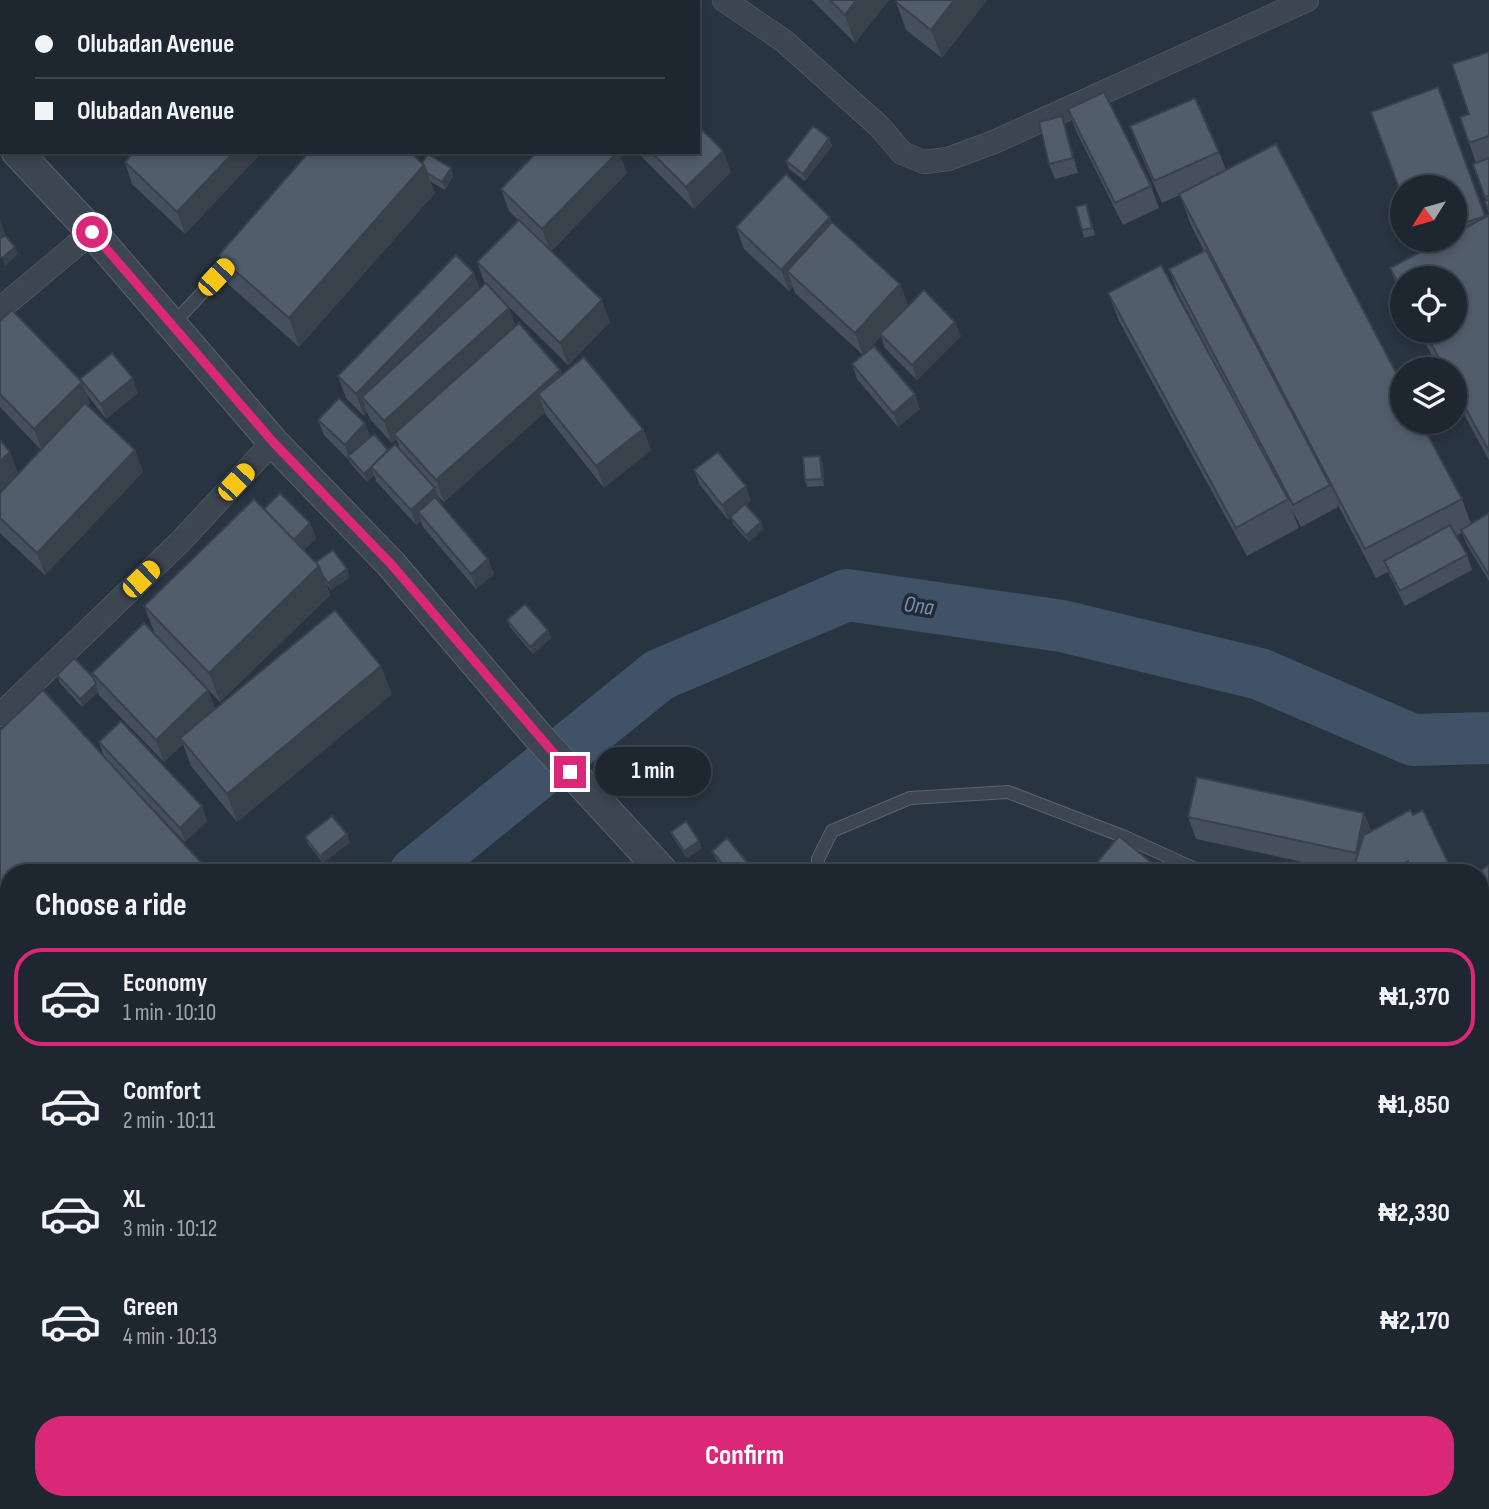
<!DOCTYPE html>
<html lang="en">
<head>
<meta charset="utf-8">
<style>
  :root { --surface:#1e2730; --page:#2b333c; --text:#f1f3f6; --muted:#a1a5ab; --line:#3c444c; --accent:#db2777 }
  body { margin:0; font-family:"Sofia Sans Condensed",sans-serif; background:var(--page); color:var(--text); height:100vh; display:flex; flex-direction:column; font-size:26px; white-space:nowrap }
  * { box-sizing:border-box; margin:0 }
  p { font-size:23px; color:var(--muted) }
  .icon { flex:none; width:38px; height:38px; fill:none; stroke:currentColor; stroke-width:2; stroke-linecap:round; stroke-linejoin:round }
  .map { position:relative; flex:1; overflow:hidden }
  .details { position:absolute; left:0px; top:864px; width:1489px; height:646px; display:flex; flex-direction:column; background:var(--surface); border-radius:28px 28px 0 0; box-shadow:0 4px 10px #0003,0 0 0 2px var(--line) }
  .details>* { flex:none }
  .top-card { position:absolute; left:0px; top:0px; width:700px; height:154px; box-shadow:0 4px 10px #0003,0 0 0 2px var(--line); display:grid; align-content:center; height:154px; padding:0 35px; background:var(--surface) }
  .needle { width:46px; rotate:233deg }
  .buttons { position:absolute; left:1390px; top:175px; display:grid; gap:14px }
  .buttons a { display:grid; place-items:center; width:77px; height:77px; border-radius:50%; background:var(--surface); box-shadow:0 4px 10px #0003,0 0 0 2px var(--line); font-size:35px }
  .end { position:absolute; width:32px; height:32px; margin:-16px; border:9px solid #db2777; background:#fff; box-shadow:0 0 0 4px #fff }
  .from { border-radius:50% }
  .bubble { position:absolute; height:49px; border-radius:24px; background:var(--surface); box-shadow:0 4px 10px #0003,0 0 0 2px var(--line); font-size:23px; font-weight:700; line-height:49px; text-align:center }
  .car { position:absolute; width:21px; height:42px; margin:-21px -10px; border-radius:9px; box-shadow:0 0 5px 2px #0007; background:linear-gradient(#f5c518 24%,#345 0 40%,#f5c518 0 76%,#345 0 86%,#f5c518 0) }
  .top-card b { display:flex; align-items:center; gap:24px; height:66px; font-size:26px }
  .top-card b+b { border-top:2px solid var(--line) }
  .top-card i { width:18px; height:18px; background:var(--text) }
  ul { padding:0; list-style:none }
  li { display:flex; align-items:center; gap:21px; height:98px; margin:0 14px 10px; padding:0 21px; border:4px solid transparent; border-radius:28px }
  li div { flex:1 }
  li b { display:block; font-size:26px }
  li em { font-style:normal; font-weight:700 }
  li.selected { border-color:var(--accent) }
  li>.icon { width:63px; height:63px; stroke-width:1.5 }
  h2 { padding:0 35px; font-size:32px; line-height:84px }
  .primary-button { display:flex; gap:14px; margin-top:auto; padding:14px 35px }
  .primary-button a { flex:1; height:80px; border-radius:28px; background:var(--accent); color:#fff; font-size:28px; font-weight:700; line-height:80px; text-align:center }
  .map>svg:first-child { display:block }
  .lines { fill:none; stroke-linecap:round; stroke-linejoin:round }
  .river { stroke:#3f5268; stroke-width:52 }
  .service-casing { stroke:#5a636e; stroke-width:14 }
  .minor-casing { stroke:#5a636e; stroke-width:24 }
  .tertiary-casing { stroke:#5a636e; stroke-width:32 }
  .service { stroke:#3c4550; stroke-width:12 }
  .minor { stroke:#3c4550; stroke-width:23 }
  .tertiary { stroke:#3c4550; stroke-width:30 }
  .wall { fill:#46505c }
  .shaded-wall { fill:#39414b }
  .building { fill:#515d6b; stroke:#39414b; stroke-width:2 }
  .route { stroke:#db2777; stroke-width:9 }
  .labels { text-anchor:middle; stroke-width:7; stroke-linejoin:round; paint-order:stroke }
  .water-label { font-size:23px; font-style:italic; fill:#7b93ab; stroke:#212a36 }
</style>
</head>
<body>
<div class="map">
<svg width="1489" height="1509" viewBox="0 0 1489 1509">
  <rect width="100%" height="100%" fill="#283440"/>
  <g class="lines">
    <path class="river" d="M 415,873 L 659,675 L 847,595 L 1062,626 L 1260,674 L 1413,740 L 1489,738
      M 202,1502 L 209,1509"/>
    <g class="service-casing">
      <path id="service" d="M 172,325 L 233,260
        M 818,873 L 818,859 L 832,831 L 910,798 L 1008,792 L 1125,837 L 1204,873"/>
    </g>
    <g class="minor-casing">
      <path id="minor" d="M 724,0 L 784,41 L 880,127 L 902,153 L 924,162 L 948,159 L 994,142 L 1307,0
        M 189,2 L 191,0
        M 0,309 L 92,232
        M 0,715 L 180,542 L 273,442
        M 491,1502 L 493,1509
        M 827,1502 L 830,1509"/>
    </g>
    <g class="tertiary-casing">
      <path id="tertiary" d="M 17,152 L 92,232 L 273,442 L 391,564 L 537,735 L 664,873
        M 1170,1502 L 1175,1509"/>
    </g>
    <use href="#service" class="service"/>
    <use href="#minor" class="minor"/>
    <use href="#tertiary" class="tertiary"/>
  </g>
  <path class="wall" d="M 435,0 L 547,0 L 545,2 L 437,2 Z
    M 812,0 L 889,0 L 855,43 Z
    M 897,0 L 987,0 L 942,58 L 906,30 L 896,2 Z
    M 1489,52 L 1489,213 L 1486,200 L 1473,164 L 1476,163 L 1460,117 L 1469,114 Z
    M 1438,87 L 1485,217 L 1489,215 L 1489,460 L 1454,396 L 1454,369 L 1439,369 L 1419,331 L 1454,331 L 1402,278 L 1402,300 L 1390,268 L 1422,251 L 1418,240 L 1454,240 L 1454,187 Z
    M 1068,109 L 1151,186 L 1159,208 L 1123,225 L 1076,131 Z
    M 1130,126 L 1219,152 L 1226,170 L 1462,499 L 1471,524 L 1489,513 L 1489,581 L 1467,545 L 1462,533 L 1456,536 L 1467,555 L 1472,570 L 1405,606 L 1388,572 L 1376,578 L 1337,503 L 1338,507 L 1301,527 L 1291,508 L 1299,528 L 1247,556 L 1119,321 L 1108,293 L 1244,419 L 1177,291 L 1169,269 L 1204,251 L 1190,223 L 1180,195 L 1162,203 L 1138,148 Z
    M 1067,131 L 1078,173 L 1055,179 L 1049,164 Z
    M 829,138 L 832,146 L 805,181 L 789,169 L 786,161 Z
    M 723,151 L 731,172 L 694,209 L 637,152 L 698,152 Z
    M 134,152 L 262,152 L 185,234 L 132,184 L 125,162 Z
    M 422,163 L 451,168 L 453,176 L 445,190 L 430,181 L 435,193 L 299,347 L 228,284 L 218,256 Z
    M 627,173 L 551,251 L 610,322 L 568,365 L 502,300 L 515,326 L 560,370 L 562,375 L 643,429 L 651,450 L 604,488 L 546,415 L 545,412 L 444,502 L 438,496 L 440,503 L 488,559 L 494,574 L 476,589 L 423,527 L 421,521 L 416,525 L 376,481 L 374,475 L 367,482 L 351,464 L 349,460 L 324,435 L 318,420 L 370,437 L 388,450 L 400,449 L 396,439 L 392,443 L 370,419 L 367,412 L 364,416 L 346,398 L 338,376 L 480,289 L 485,284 L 477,262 L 518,220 L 509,211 L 501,189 Z
    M 1086,204 L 1095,235 L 1084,238 L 1082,230 Z
    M 832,222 L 900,284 L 908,305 L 961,336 L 917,380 L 885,348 L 881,336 L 863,355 L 795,293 L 793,287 L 789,291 L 744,249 L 736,227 Z
    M 0,321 L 82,382 L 80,379 L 138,393 L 106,419 L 86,393 L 90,404 L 88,406 L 135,450 L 143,472 L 45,575 L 0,533 L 0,493 L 18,474 L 0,490 L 0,440 L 10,452 L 18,474 L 41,450 L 0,407 Z
    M 852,364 L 920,409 L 898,427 L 857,379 Z
    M 820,456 L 823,464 L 824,486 L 807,487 L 805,480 Z
    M 694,470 L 751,501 L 746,505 L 761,522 L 763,529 L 749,542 L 733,524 L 731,517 L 728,520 L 700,485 Z
    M 264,509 L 310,523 L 316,538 L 304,550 L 316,562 L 350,577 L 331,590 L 326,583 L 330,595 L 220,702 L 155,634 L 144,606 Z
    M 507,620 L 548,630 L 551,638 L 533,654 L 510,627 Z
    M 92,673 L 208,690 L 215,709 L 392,694 L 237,822 L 191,766 L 183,744 L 164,762 L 99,695 L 98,692 L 82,707 L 60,683 L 57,675 L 93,677 Z
    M 0,730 L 104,757 L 99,742 L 202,806 L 207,821 L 185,842 L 106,760 L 208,870 L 209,873 L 9,873 L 9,1036 L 0,1026 Z
    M 1364,813 L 1371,831 L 1413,815 L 1453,873 L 1354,873 L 1196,839 L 1188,817 Z
    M 671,832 L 702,848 L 687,858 L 674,839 Z
    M 305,837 L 350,842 L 323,863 L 308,844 Z
    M 712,851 L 753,873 L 727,873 L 715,858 Z
    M 1489,865 L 1489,1015 L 1480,1003 L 1480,873 Z
    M 1489,1056 L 1489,1291 L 1480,1297 L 1480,1205 L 1482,1204 L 1480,1202 L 1480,1061 Z
    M 1489,1337 L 1489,1417 L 1484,1420 L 1489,1427 L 1489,1504 L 1480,1491 L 1480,1342 Z
    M 667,1502 L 764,1502 L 768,1509 L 673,1509 Z
    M 867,1502 L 944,1502 L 920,1509 L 870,1509 Z
    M 1234,1502 L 1270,1502 L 1275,1509 L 1239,1509 Z"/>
  <path class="shaded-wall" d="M 0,0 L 7,0 L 6,2 L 2,2 L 2,6 L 0,8 Z
    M 146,0 L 156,0 L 155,2 L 145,2 Z
    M 512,0 L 547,0 L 545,2 L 510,2 Z
    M 626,0 L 643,0 L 643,2 L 624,2 Z
    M 856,0 L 889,0 L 855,43 L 845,15 Z
    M 954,0 L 987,0 L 942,58 L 931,30 Z
    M 1062,116 L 1067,131 L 1078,173 L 1073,158 Z
    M 829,138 L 832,146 L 805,181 L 803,174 Z
    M 723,151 L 731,172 L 694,209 L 686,187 Z
    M 234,152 L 262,152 L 185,234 L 177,212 Z
    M 618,152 L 619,152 L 627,173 L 550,251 L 542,229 Z
    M 424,165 L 435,193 L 299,347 L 289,318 Z
    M 451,168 L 453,176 L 445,190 L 442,182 Z
    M 830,217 L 838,238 L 787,271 L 793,287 L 789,291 L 781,270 Z
    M 0,219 L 7,239 L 0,246 Z
    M 15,247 L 18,254 L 5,266 L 2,258 Z
    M 474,273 L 482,294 L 362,397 L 367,412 L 364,416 L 356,394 Z
    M 900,284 L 908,305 L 863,355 L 855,333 Z
    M 602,300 L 610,322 L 568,365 L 560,343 Z
    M 509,308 L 517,330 L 394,434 L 396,439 L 392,443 L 384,421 Z
    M 955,322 L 961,336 L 917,380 L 912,365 Z
    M 560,370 L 568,391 L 538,394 L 545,412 L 444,502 L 436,480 Z
    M 133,378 L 138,393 L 106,419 L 101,404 Z
    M 82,382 L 90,404 L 42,451 L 34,429 Z
    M 915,394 L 920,409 L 898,427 L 893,413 Z
    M 365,423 L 371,438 L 349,457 L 345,445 Z
    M 643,429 L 651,450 L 604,488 L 596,466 Z
    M 135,450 L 143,472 L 45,575 L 37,553 Z
    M 10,452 L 18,474 L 0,490 L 0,461 Z
    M 820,456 L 823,464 L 824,486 L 822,479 Z
    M 371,468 L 374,475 L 367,482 L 364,474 Z
    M 746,486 L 751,501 L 728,520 L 722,505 Z
    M 435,488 L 441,503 L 423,519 L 418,512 L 421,521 L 416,525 L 411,510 Z
    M 761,522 L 763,529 L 749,542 L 746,535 Z
    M 310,523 L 316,538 L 297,556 L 292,542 Z
    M 488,559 L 494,574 L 476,589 L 471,574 Z
    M 319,566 L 330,595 L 220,702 L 209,673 Z
    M 347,569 L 350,577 L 331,590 L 328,583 Z
    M 548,630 L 551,638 L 533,654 L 530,647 Z
    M 381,666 L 392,694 L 237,822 L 227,794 Z
    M 96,684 L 98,692 L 82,707 L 80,699 Z
    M 208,690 L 216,712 L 180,738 L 183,744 L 164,762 L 156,740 Z
    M 202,806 L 207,821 L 185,842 L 180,828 Z
    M 1364,813 L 1372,835 L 1361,868 L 1356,853 Z
    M 347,834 L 350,842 L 323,863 L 320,856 Z
    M 699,841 L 702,848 L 687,858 L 684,851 Z
    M 1408,861 L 1412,873 L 1388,873 Z
    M 751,867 L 753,873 L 742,873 Z
    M 1489,1189 L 1489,1212 L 1482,1193 Z
    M 8,1478 L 9,1498 L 0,1509 L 0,1488 Z
    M 674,1502 L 709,1502 L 677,1509 Z
    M 1332,1502 L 1350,1502 L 1339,1509 L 1335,1509 Z"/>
  <path class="building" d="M 458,0 L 512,0 L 510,2 L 460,2 Z
    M 553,0 L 626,0 L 624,2 L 552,2 Z
    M 830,0 L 856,0 L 845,15 Z
    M 897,0 L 954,0 L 931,30 L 896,2 Z
    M 0,49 L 2,51 L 2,87 L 0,85 Z
    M 1489,52 L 1489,136 L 1469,143 L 1460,117 L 1469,114 L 1452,64 Z
    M 1438,87 L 1485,216 L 1454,227 L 1454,187 L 1402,187 L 1402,196 L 1371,112 Z
    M 1104,92 L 1151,186 L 1115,203 L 1068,109 Z
    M 1195,98 L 1219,152 L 1154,181 L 1130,126 Z
    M 1062,116 L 1073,158 L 1049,164 L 1039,122 Z
    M 698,126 L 723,151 L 686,187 L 651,152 L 698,152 Z
    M 813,126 L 829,138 L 803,174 L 786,161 Z
    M 1276,144 L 1402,384 L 1402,422 L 1421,422 L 1462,499 L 1365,549 L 1179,194 Z
    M 134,152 L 234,152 L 177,212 L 125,162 Z
    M 309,152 L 410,152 L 424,165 L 289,318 L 218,256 Z
    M 537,152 L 618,152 L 542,229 L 501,189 Z
    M 428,154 L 451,168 L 442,182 L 427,173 L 424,165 L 422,163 Z
    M 1489,158 L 1489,196 L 1485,197 L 1473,164 Z
    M 786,174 L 830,217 L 781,270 L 736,227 Z
    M 1489,199 L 1489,212 L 1485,201 Z
    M 1086,204 L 1092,228 L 1082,230 L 1076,207 Z
    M 1489,215 L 1489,451 L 1454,387 L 1454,369 L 1445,369 L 1424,331 L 1454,331 L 1454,278 L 1402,278 L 1402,290 L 1390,268 L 1443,240 L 1454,240 L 1454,234 Z
    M 519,220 L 602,300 L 560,343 L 477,262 Z
    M 832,222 L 900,284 L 855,333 L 787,271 Z
    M 5,235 L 15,247 L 2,258 L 0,256 L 0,239 Z
    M 1206,250 L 1330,485 L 1293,505 L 1169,269 Z
    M 456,255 L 474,273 L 356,394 L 338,376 Z
    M 1161,265 L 1288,499 L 1236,528 L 1108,293 Z
    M 486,283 L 509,308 L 384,421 L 362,397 Z
    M 924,290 L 955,322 L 912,365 L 880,334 Z
    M 12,310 L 82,382 L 34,429 L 0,394 L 0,321 Z
    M 519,323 L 560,370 L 436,480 L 394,434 Z
    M 874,346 L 915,394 L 893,413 L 852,364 Z
    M 112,353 L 133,378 L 101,404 L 80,379 Z
    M 584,357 L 643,429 L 596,466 L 538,394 Z
    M 339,398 L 365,423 L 345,445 L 318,420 Z
    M 85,403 L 135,450 L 37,553 L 0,518 L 0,493 Z
    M 374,434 L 388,450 L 364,474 L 348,456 Z
    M 0,440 L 10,452 L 0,461 Z
    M 395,444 L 435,488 L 411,510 L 371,467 Z
    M 718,452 L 746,486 L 722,505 L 694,470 Z
    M 820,456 L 822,479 L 805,480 L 803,457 Z
    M 280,493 L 310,523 L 294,540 L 264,509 Z
    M 435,497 L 488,559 L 471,574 L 418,512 Z
    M 254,499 L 319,566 L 209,673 L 144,606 Z
    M 745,504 L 761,522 L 746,535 L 730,517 Z
    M 1489,513 L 1489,575 L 1461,530 Z
    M 1450,525 L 1467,555 L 1400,591 L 1384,561 Z
    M 333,550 L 347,569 L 328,583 L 323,576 L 319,566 L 316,562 Z
    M 525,604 L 548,630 L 530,647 L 507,620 Z
    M 335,610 L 381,666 L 227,794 L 180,738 Z
    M 144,623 L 208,690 L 156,740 L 92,673 Z
    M 74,658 L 93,677 L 96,684 L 80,699 L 57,675 Z
    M 43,690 L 208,870 L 205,873 L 9,873 L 9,1018 L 0,1009 L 0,730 Z
    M 121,721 L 202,806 L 180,828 L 99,742 Z
    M 1197,777 L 1364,813 L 1356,853 L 1188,817 Z
    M 1410,810 L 1413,815 L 1423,810 L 1453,873 L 1413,873 L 1408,861 L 1388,873 L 1368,873 L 1355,863 L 1364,835 Z
    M 332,816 L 347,834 L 320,856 L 305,837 Z
    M 686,821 L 699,841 L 684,851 L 671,832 Z
    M 1119,836 L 1164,873 L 1094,873 L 1091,870 Z
    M 727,838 L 751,867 L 742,873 L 730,873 L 712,851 Z
    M 1489,865 L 1489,931 L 1485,934 L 1489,940 L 1489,1002 L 1480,990 L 1480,873 L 1477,873 Z
    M 1489,1056 L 1489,1189 L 1482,1193 L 1480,1190 L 1480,1061 Z
    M 1489,1199 L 1489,1257 L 1480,1262 L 1480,1205 Z
    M 1489,1337 L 1489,1382 L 1480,1387 L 1480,1342 Z
    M 1480,1413 L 1489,1427 L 1489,1492 L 1480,1479 Z
    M 0,1471 L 8,1478 L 0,1488 Z
    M 345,1502 L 430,1502 L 432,1509 L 348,1509 Z
    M 688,1502 L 764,1502 L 768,1509 L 677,1509 Z
    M 777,1502 L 803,1502 L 807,1509 L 781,1509 Z
    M 1239,1502 L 1270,1502 L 1275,1509 L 1244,1509 Z"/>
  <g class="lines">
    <path class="route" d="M 92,232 L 273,442 L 391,564 L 570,772"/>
  </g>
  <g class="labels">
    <g class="water-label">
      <text transform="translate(919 605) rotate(8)" y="8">Ona</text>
    </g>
  </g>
</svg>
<div class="buttons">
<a><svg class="needle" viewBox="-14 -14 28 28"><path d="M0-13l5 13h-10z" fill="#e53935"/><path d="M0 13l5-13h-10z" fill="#a1a5ab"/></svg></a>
<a><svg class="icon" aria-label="locate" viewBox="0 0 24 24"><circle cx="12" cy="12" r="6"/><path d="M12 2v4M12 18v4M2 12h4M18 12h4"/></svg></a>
<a><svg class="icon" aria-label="layers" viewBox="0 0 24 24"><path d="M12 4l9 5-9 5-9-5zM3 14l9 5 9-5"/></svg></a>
</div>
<i class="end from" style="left:92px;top:232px"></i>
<i class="end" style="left:570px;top:772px"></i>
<div class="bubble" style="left:595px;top:747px;width:116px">1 min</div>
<i class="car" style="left:216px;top:277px;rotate:43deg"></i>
<i class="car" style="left:236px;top:482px;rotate:43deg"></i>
<i class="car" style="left:141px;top:579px;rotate:46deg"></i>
<div class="top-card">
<b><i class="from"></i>Olubadan Avenue</b>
<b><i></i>Olubadan Avenue</b>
</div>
<section class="details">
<h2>Choose a ride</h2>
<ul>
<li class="selected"><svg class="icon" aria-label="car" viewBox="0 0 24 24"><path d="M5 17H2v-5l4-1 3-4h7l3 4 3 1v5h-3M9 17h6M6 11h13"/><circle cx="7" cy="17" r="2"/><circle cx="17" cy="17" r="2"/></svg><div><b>Economy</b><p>1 min · 10:10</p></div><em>₦1,370</em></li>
<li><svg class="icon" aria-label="car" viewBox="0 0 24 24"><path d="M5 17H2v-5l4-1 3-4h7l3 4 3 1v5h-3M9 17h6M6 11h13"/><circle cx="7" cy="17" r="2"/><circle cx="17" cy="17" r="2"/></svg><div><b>Comfort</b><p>2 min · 10:11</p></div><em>₦1,850</em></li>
<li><svg class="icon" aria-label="car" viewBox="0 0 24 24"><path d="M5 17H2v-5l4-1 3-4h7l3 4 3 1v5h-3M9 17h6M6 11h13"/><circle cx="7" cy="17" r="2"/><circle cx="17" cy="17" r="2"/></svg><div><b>XL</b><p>3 min · 10:12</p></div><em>₦2,330</em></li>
<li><svg class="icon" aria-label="car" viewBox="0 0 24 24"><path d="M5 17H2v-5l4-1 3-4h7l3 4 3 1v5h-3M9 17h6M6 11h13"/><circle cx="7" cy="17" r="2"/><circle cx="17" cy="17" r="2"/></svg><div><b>Green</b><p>4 min · 10:13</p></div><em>₦2,170</em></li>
</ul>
<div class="primary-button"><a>Confirm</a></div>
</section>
</div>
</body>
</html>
